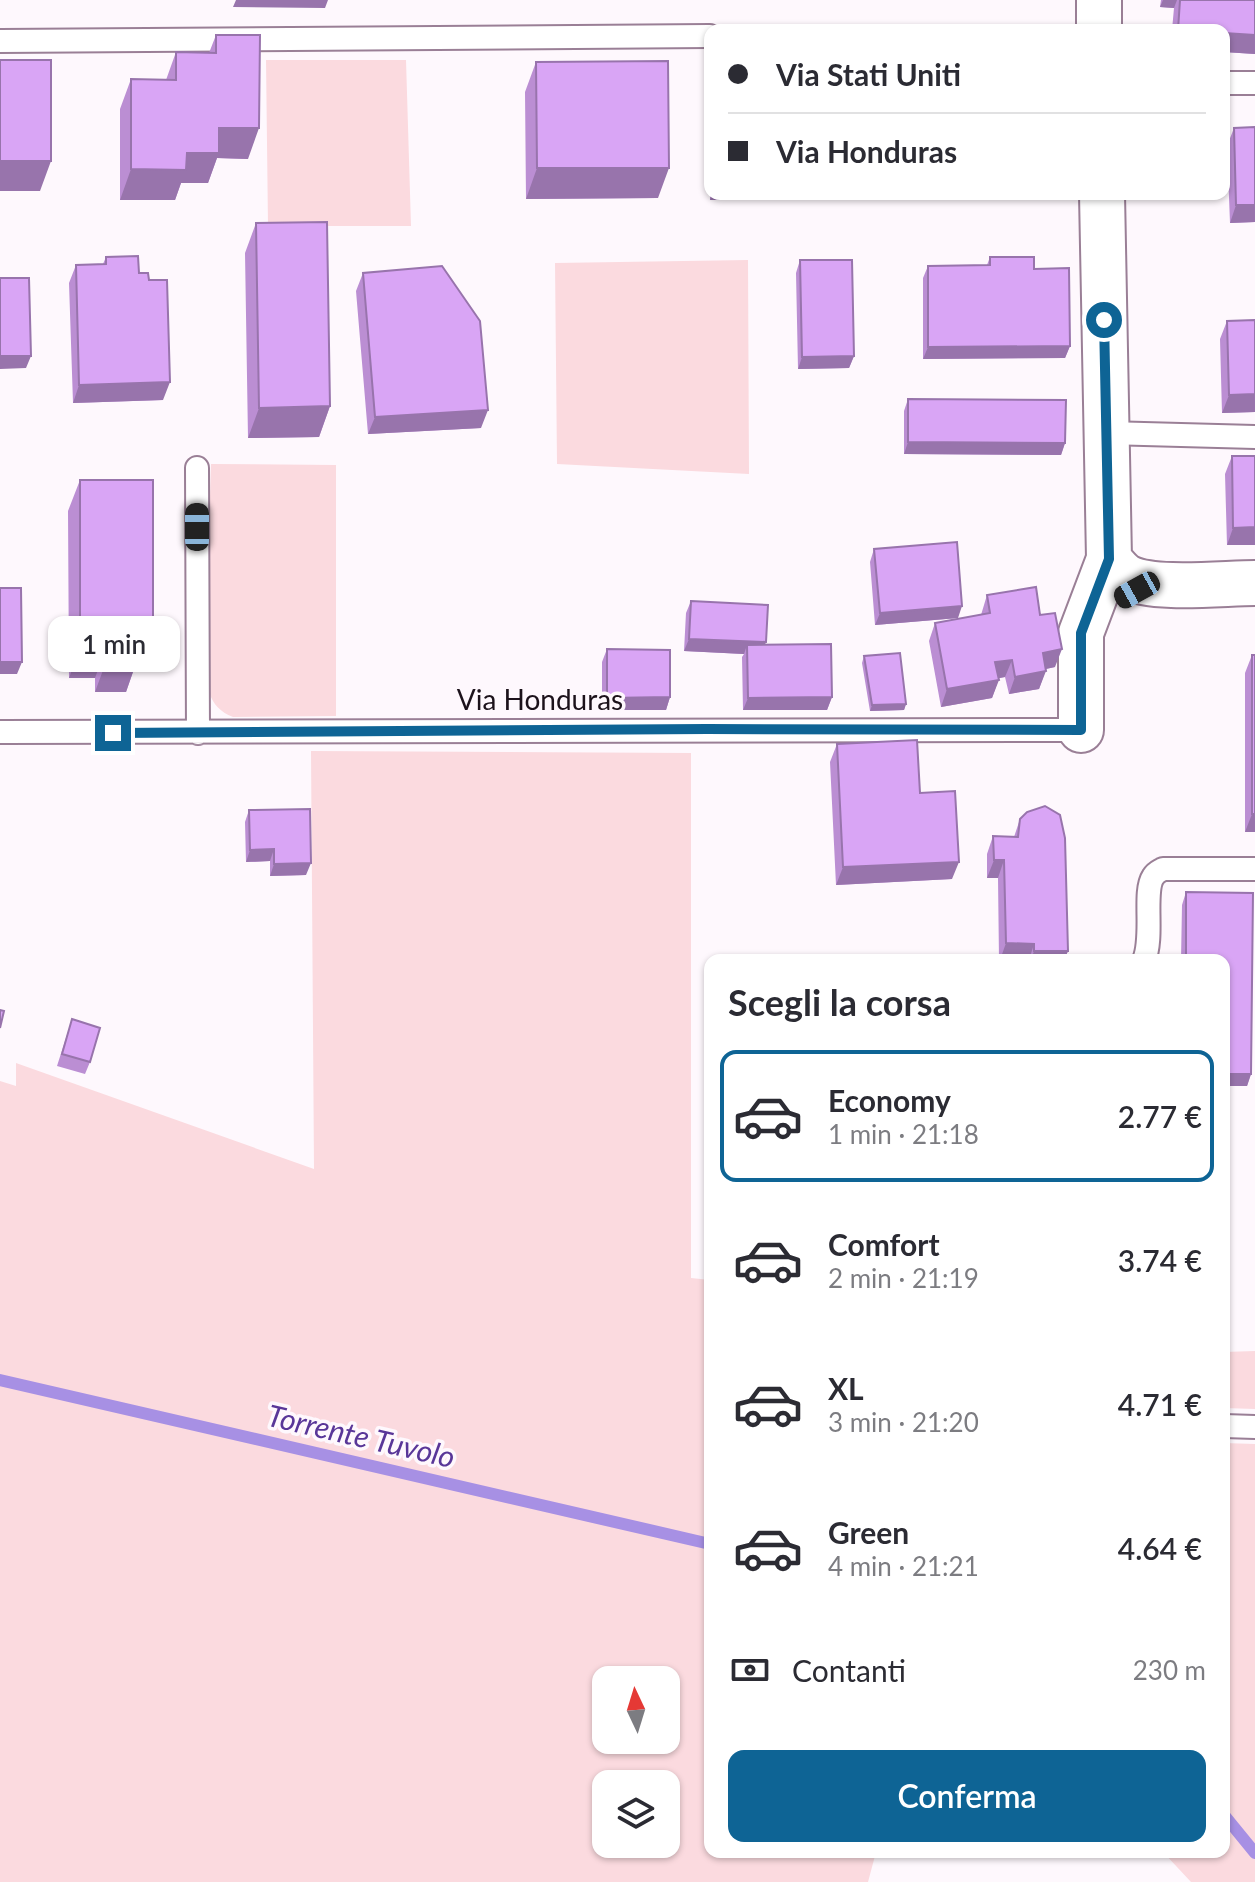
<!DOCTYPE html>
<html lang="it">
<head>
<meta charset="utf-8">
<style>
  :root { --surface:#fff; --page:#f7f7f7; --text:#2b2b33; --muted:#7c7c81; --line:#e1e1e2; --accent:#0e6495 }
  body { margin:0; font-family:Lato,sans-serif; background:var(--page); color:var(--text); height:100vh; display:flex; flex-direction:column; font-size:30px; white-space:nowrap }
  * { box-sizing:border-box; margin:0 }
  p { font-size:26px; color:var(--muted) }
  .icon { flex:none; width:44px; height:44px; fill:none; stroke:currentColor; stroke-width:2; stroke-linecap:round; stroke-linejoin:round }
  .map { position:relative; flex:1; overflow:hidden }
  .sheet { position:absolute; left:704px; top:954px; width:526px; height:904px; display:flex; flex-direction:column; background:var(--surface); border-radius:16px; box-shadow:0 2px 6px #0004 }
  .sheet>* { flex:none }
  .top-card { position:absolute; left:704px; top:24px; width:526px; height:176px; border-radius:16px; box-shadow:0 2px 6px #0004; display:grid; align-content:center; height:176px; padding:0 24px; background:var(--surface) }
  .needle { width:52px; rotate:356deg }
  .controls { position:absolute; left:592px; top:1666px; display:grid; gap:16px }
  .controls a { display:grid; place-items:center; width:88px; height:88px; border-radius:16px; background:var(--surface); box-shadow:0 2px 6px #0004; font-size:40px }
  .end { position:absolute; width:36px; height:36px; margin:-18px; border:10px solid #0e6495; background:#fff; box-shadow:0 0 0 4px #fff }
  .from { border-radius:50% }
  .bubble { position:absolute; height:56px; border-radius:16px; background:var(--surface); box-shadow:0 2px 6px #0004; font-size:26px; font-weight:600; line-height:56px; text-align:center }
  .car { position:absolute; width:24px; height:48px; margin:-24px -12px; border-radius:10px; box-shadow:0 0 6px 2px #0007; background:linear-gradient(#222 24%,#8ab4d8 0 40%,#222 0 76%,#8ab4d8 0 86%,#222 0) }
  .top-card b { display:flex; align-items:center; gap:28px; height:76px; font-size:30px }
  .top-card b+b { border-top:2px solid var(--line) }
  .top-card i { width:20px; height:20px; background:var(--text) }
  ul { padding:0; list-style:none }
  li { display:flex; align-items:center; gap:24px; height:132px; margin:0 16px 12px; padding:0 8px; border:4px solid transparent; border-radius:16px }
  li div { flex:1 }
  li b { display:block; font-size:30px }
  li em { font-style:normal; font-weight:600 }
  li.current { border-color:var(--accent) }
  li>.icon { width:72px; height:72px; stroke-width:1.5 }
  h2 { padding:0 24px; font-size:36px; line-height:96px }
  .pay { display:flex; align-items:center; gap:20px; height:88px; padding:0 24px; font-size:30px }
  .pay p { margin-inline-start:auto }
  .primary-button { display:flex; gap:16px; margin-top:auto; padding:16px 24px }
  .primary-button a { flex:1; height:92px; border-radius:16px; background:var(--accent); color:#fff; font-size:32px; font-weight:600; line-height:92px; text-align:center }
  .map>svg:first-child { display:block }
  .green { fill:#fbdadf; fill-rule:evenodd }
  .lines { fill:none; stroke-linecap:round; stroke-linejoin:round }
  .stream { stroke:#a790e4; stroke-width:12 }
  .lane-casing { stroke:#9a7f96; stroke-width:26 }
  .street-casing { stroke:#9a7f96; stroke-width:48 }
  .lane { stroke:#fff; stroke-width:22 }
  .street { stroke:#fff; stroke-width:44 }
  .wall { fill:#bb8ed3 }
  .shaded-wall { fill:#9874ac }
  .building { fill:#d9a5f5; stroke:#9874ac; stroke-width:2 }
  .route { stroke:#0e6495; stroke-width:10 }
  .labels { text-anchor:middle; stroke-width:7; stroke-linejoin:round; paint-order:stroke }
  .street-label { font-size:28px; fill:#1c121b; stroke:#fef8fd }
  .water-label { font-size:30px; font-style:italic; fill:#593698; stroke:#fef8fd }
</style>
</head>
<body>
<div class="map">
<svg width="1255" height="1882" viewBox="0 0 1255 1882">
  <rect width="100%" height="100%" fill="#fef8fd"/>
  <path class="green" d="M 266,60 L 406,60 L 411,226 L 268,226 Z
    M 748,260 L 749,474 L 557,464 L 555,263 Z
    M 211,464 L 336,465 L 336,716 L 233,717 C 207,707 206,684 205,659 Z
    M 311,751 L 691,753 L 691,1278 L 710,1280 L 710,1852 L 876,1852 L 868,1882 L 0,1882 L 0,1081 L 16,1086 L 16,1063 L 314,1169 ZM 666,1680 L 666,1740 L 606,1740 L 606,1680 ZM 666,1784 L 666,1844 L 606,1844 L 606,1784 Z
    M 1255,1351 L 1255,1409 L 1224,1408 L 1224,1352 Z
    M 1224,1443 L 1255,1444 L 1255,1882 L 1191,1882 L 1163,1852 L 1224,1852 Z"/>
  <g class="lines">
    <path class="stream" d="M 0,1380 L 710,1544
      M 1224,1815 L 1255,1853"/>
    <g class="lane-casing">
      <path id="lane" d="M 0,41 L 710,36
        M 1224,83 L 1255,83
        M 1107,433 L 1255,437
        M 197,468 L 198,733
        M 0,732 L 1081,730
        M 1144,960 C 1154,937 1143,892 1153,877 C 1156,872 1158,872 1163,869 L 1255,869
        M 1224,1426 L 1255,1427"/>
    </g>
    <g class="street-casing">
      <path id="street" d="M 1099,0 L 1099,30
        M 1109,559 C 1115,566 1120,573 1127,577 C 1154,591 1223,583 1255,583
        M 1081,730 L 1081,633 L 1109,559 L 1102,194"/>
    </g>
    <use href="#lane" class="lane"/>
    <use href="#street" class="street"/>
  </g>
  <path class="wall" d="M 1161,0 L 1255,0 L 1255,54 L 1224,52 L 1224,30 L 1172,30 L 1174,8 L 1160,7 Z
    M 216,35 L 248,159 L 217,158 L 208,183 L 181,183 L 175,200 L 120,200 L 120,109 L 131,79 L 166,80 L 176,52 L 209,53 Z
    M 536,62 L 658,198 L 526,199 L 525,92 Z
    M 710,119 L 710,194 L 847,194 L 845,199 L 710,200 Z
    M 1255,127 L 1255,222 L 1230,223 L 1227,146 L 1234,128 Z
    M 256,223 L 330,406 L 319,437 L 248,438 L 245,253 Z
    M 106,257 L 139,273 L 163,400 L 73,403 L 69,283 L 76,265 L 103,264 Z
    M 990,257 L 1070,346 L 1065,358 L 923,359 L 923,278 L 928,266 L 987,265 Z
    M 800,260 L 854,356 L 849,368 L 798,369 L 796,273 Z
    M 363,273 L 481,428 L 368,434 L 356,291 Z
    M 1227,321 L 1255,412 L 1222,413 L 1220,339 Z
    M 908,399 L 1065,443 L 1061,455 L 904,454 L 904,411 Z
    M 1232,456 L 1255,456 L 1255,545 L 1227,545 L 1225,474 Z
    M 80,480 L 142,669 L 134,669 L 126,692 L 95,692 L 95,678 L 69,678 L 68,511 Z
    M 874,549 L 958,618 L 875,625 L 870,562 Z
    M 987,595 L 1040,615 L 1055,667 L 1046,669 L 1039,689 L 1009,694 L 1005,677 L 999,678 L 992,698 L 941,707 L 929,641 L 935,623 L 981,615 Z
    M 691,601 L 766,645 L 832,697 L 827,710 L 743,710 L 742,657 L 744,654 L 684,651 L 686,613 Z
    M 607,649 L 670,697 L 666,710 L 602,710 L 602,662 Z
    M 1252,655 L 1255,832 L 1245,832 L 1245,673 Z
    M 864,656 L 906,704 L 904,710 L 870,711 L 862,663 Z
    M 837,744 L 952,879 L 836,885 L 830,762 Z
    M 249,810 L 306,875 L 270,876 L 270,861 L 246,862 L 245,822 Z
    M 1020,819 L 1068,951 L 1064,960 L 999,960 L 998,878 L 987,878 L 987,854 L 993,836 L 1014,837 Z
    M 1186,892 L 1253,893 L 1251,1074 L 1247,1086 L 1224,1086 L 1224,960 L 1181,960 L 1182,905 Z
    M 72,1019 L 90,1062 L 85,1074 L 57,1066 Z"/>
  <path class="shaded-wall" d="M 236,0 L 328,0 L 325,8 L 233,7 Z
    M 1163,0 L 1177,0 L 1174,8 L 1160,7 Z
    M 1224,33 L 1255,35 L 1255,54 L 1224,52 Z
    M 219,128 L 259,128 L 248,159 L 217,158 L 208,183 L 181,183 L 175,200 L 120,200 L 131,169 L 187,153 Z
    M 0,161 L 51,161 L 40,191 L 0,191 Z
    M 537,168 L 669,168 L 658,198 L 526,199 Z
    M 712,194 L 847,194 L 845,199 L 710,200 Z
    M 967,194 L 1065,194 L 1063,199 L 965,200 Z
    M 1236,205 L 1255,205 L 1255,222 L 1230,223 Z
    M 1070,346 L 1065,358 L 923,359 L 928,347 Z
    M 0,356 L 31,356 L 26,368 L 0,369 Z
    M 854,356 L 849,368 L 798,369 L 802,357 Z
    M 170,382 L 163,400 L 73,403 L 79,385 Z
    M 1255,394 L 1255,412 L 1222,413 L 1229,395 Z
    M 330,406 L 319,437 L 248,438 L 259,408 Z
    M 488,410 L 481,428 L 368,434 L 375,417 Z
    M 908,442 L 1065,443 L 1061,455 L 904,454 Z
    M 1255,527 L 1255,545 L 1227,545 L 1233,528 Z
    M 962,606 L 958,618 L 875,625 L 880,613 Z
    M 153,638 L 142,669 L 134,669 L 126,692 L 95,692 L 106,662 L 137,639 Z
    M 689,639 L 766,642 L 762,654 L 747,645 L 744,654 L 684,651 Z
    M 80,648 L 106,648 L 95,678 L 69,678 Z
    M 1062,649 L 1055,667 L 1036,671 L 1043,653 Z
    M 1012,660 L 1005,677 L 989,680 L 995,662 Z
    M 0,662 L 22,662 L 17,674 L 0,674 Z
    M 1046,671 L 1039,689 L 1009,694 L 1015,677 Z
    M 999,680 L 992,698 L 941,707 L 947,689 Z
    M 670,697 L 666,710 L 602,710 L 607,698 Z
    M 832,697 L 827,710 L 743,710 L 748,698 Z
    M 906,704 L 904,710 L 870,711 L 872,705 Z
    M 1252,814 L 1255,814 L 1255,832 L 1245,832 Z
    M 274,849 L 270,861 L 246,862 L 250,850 Z
    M 994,860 L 1004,860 L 998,878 L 987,878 Z
    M 959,862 L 952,879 L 836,885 L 843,867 Z
    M 311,863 L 306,875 L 270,876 L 274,864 Z
    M 1006,943 L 1034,944 L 1029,960 L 1000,960 Z
    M 1034,951 L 1068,951 L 1064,960 L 1031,960 Z
    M 1224,1074 L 1251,1074 L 1247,1086 L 1224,1086 Z"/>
  <path class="building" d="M 1180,0 L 1255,0 L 1255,35 L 1224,33 L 1224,30 L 1178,30 Z
    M 216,35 L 260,35 L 259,128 L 219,128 L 219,153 L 187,153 L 186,170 L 131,169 L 131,79 L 176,80 L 176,52 L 216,53 Z
    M 0,60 L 51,60 L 51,161 L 0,161 Z
    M 668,61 L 669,168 L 537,168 L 536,62 Z
    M 1255,127 L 1255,205 L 1236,205 L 1234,128 Z
    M 327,222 L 330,406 L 259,408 L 256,223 Z
    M 138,256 L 139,273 L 148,273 L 149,280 L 167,280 L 170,382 L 79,385 L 76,265 L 106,264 L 106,257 Z
    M 990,257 L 1034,257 L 1034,269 L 1069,268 L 1070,346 L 928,347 L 928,266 L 990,265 Z
    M 800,260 L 852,260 L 854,356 L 802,357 Z
    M 442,266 L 480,321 L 488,410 L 375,417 L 363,273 Z
    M 0,278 L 29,278 L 31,356 L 0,356 Z
    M 1255,320 L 1255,394 L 1229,395 L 1227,321 Z
    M 908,399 L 1066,400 L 1065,443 L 908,442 Z
    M 1232,456 L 1255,456 L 1255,527 L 1233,528 Z
    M 80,480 L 153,480 L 153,638 L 137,639 L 137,662 L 106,662 L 106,648 L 80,648 Z
    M 957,542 L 962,606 L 880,613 L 874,549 Z
    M 1036,587 L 1040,615 L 1055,613 L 1062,649 L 1043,653 L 1046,671 L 1015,677 L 1012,660 L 995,662 L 999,680 L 947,689 L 935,623 L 990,613 L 987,595 Z
    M 0,588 L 21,588 L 22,662 L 0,662 Z
    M 691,601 L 768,605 L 766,642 L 689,639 Z
    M 831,644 L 832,697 L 748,698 L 747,645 Z
    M 607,649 L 670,650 L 670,697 L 607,698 Z
    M 900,653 L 906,704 L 872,705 L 864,656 Z
    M 1252,655 L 1255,655 L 1255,814 L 1252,814 Z
    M 917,740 L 920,793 L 955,791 L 959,862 L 843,867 L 837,744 Z
    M 1045,806 L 1060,815 L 1065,838 L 1068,951 L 1034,951 L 1034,944 L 1006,943 L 1004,860 L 994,860 L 993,836 L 1018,837 L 1020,819 L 1027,812 Z
    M 310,809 L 311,863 L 274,864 L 274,849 L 250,850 L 249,810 Z
    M 1186,892 L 1253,893 L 1251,1074 L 1224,1074 L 1224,960 L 1186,960 Z
    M 0,1010 L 4,1011 L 0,1028 Z
    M 72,1019 L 100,1028 L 90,1062 L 62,1054 Z"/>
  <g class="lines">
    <path class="route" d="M 113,733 L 707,729 L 1081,730 L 1081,633 L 1109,559 L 1104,320"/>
  </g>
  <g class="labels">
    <g class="street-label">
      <text x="540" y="710">Via Honduras</text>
    </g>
    <g class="water-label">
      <text transform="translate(361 1437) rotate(13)" y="10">Torrente Tuvolo</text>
    </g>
  </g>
</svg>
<div class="controls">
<a><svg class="needle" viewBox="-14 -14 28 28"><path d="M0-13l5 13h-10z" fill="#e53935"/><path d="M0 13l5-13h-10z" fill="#7c7c81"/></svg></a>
<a><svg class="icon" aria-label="layers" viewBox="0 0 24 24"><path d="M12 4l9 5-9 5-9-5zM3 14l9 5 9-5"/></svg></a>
</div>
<i class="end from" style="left:1104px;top:320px"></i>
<i class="end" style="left:113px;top:733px"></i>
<div class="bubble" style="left:48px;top:616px;width:132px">1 min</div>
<i class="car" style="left:197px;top:527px;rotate:0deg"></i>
<i class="car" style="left:1137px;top:590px;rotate:241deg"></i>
<div class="top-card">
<b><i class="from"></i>Via Stati Uniti</b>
<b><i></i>Via Honduras</b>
</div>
<section class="sheet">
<h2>Scegli la corsa</h2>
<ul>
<li class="current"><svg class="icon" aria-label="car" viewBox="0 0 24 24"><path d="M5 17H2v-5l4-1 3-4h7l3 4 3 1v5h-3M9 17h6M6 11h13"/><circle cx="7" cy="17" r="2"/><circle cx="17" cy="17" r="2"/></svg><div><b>Economy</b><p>1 min · 21:18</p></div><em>2.77 €</em></li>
<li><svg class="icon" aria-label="car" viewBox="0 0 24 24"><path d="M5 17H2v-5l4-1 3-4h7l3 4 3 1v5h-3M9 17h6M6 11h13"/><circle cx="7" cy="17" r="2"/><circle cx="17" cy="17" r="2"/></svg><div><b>Comfort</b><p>2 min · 21:19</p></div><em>3.74 €</em></li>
<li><svg class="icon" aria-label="car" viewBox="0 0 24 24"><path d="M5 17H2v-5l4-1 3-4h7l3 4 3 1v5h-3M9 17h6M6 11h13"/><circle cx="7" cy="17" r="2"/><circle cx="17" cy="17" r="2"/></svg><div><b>XL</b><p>3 min · 21:20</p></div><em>4.71 €</em></li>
<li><svg class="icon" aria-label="car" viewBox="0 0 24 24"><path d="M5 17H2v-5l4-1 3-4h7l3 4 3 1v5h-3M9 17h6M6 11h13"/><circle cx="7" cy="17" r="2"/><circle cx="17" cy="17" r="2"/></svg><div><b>Green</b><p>4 min · 21:21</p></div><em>4.64 €</em></li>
</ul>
<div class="pay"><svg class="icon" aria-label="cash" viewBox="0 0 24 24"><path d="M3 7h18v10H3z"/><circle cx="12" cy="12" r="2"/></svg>Contanti<p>230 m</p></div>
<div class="primary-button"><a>Conferma</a></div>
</section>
</div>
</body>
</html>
